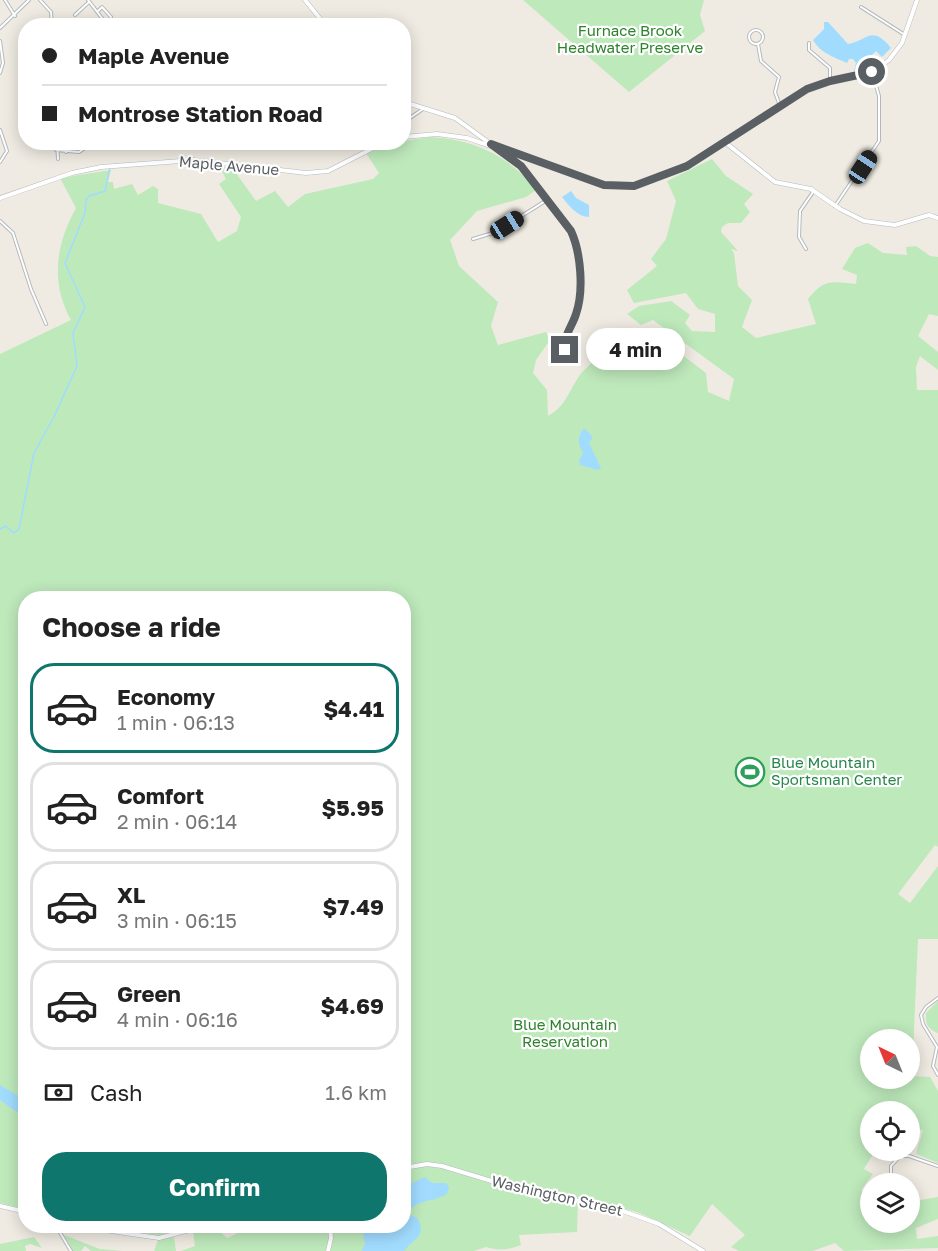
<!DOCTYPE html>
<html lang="en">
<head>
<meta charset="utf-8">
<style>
  :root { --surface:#fff; --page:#f6f6f6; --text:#222; --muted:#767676; --line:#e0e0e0; --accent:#0f766e }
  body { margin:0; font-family:"Golos Text",sans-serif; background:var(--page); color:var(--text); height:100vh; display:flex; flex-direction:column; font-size:22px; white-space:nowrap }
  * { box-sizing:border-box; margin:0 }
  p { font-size:20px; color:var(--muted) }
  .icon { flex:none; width:33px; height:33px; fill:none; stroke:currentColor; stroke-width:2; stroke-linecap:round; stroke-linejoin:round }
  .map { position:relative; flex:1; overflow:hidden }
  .drawer { position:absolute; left:18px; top:591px; width:393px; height:642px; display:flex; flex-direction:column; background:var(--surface); border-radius:24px; box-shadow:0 3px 15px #0003 }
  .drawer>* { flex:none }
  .guide { position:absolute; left:18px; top:18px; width:393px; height:132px; border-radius:24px; box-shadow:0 3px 15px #0003; display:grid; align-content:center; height:132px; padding:0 24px; background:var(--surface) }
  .needle { width:39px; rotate:317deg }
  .tools { position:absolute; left:860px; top:1029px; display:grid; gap:12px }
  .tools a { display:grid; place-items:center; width:60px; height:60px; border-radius:50%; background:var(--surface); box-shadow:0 3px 15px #0003; font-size:30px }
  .end { position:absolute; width:27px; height:27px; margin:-14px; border:8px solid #5a5f64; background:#fff; box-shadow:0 0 0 3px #fff }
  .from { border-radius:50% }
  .bubble { position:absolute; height:42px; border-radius:21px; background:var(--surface); box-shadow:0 3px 15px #0003; font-size:20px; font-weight:700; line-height:42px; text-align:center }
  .car { position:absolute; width:18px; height:36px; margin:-18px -9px; border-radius:8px; box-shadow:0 0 4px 2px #0007; background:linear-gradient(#222 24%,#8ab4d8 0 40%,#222 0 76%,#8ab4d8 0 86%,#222 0) }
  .guide b { display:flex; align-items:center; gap:21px; height:57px; font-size:22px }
  .guide b+b { border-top:2px solid var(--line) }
  .guide i { width:15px; height:15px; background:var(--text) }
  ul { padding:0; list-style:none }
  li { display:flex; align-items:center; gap:18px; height:90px; margin:0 12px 9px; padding:0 12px; border:3px solid var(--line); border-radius:24px }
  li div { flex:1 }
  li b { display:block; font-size:22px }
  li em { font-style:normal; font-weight:700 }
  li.current { border-color:var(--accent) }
  li>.icon { width:54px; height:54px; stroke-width:1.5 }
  h2 { padding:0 24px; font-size:27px; line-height:72px }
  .pay { display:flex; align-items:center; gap:15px; height:66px; padding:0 24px; font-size:22px }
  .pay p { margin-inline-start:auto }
  .primary-button { display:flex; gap:12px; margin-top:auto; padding:12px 24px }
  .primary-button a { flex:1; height:69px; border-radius:24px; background:var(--accent); color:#fff; font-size:24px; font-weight:700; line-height:69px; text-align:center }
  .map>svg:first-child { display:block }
  .green { fill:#bee9bb; fill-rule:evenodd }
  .water { fill:#a1dcff }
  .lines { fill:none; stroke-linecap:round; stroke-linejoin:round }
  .stream { stroke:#a1dcff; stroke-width:1.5 }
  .street-casing { stroke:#b5b9bd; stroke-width:4 }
  .secondary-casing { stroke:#b5bac0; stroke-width:5 }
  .street { stroke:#fff; stroke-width:2 }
  .secondary { stroke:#fff; stroke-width:4 }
  .route { stroke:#5a5f64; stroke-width:8 }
  .labels { text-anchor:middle; stroke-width:4.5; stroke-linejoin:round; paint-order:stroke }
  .park-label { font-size:15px; fill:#2d822c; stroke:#fff }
  .street-label { font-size:15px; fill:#5a5f64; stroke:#fff }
  .leisure-label { font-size:15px; fill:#27864d; stroke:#fff; text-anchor:start }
</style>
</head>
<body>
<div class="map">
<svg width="938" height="1251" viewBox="0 0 938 1251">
  <rect width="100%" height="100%" fill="#efebe2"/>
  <path class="green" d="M 523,0 L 704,0 L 700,15 L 705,31 L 629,92 Z
    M 431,137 C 475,140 508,155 536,190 L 526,197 L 477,211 L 450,240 L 459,266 L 498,302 L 491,326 L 498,345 L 546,332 L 550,340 L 536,360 L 533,373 L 547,390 L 548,416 C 564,407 567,396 576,381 C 585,364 618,342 635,335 L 655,356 L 677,351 L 706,373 L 708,392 L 729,401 L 734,379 L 653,320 L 641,325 L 627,314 L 639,306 L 671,301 L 690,315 L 685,323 L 692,331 L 715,332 L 715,314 L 698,309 L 686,293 L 634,303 L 627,290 L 657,266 L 651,259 L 666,239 L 676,201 L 667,181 L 712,159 L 726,176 L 753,194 L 744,204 L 750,212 L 741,223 L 728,223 L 722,227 L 721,232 L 738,251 L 731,249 L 734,253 L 738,286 L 752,300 L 742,327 L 756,338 L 816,324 L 808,299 C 825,278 831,282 856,284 L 857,275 L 842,269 L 855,248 L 868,243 L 883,253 L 907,255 L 906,247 L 916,246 L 930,256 L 938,257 L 938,316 L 929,314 L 918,336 L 938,352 L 938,370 L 920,356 L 916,367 L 917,390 L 938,390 L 938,847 L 935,845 L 898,894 L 910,903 L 938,866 L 938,939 L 918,939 L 912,1076 L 930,1077 L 938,1091 L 938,1163 L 916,1154 L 923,1130 L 909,1130 L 909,1112 L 870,1112 L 870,1150 L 897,1152 L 885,1161 L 873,1154 L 864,1169 L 873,1174 L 861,1190 L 870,1196 L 870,1222 L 909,1222 L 909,1202 L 938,1197 L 938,1219 L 916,1228 L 917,1239 L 938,1236 L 938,1248 L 844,1251 L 835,1243 L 813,1251 L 739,1251 L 731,1247 L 745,1235 L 712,1204 L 690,1236 L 637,1212 L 578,1197 L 577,1232 L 519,1235 L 521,1245 C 509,1250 498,1251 486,1247 L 474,1251 L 181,1251 L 195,1246 L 193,1232 L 214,1226 L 227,1238 L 238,1233 L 235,1226 L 404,1226 L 404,598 L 26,598 L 25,1209 L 0,1203 L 0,354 L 71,320 C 50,282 56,244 76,208 L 60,178 L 111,170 L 108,182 L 113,182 L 114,189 L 132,184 L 138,195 L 153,186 L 158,189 L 158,203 L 201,214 L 218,242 L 237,231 L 241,217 L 219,184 L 226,179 L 220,168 L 231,166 L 256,201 L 275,191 L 288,207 L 305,194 L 373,179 L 379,173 L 366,153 L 404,141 ZM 870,1040 L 909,1040 L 909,1078 L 870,1078 Z
    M 938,1001 L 938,1033 C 928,1029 925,1024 926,1013 Z
    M 92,1226 L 191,1226 L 159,1235 Z
    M 64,1235 L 100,1249 L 122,1251 L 91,1251 L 85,1246 L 81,1251 L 73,1251 Z
    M 34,1237 L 42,1248 L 30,1244 L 25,1246 L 26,1251 L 0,1251 L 0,1244 Z
    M 174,1237 L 176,1251 L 154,1251 L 158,1240 Z"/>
  <path class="water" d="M 824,22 L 828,22 L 848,44 C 868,41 871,24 891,48 L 882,57 L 876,51 L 871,56 L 871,67 L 854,71 L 856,63 L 853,59 L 849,59 L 847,63 C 836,58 820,53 813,40 L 824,29 Z
    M 571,191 L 576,198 L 589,205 L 589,217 C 578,217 569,206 562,197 Z
    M 584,428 L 593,437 L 589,443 L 601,468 L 598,470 L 580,465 L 579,461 L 583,453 C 577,442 577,438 584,428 Z
    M 0,1085 L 25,1100 L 25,1118 L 0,1100 Z
    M 425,1177 L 432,1183 L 446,1183 L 449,1187 L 447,1194 C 434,1202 415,1199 407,1214 L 417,1218 C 428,1236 414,1238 404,1251 L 362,1251 L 365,1244 L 362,1226 L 404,1226 L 404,1187 Z"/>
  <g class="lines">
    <path class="stream" d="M 0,529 L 6,526 L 14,533 L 19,529 L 34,453 L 54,417 L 77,366 L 73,333 L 85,307 L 65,263 L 85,213 L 86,200 L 89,196 L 105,191 L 110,167"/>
    <g class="street-casing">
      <path id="street" d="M 5,0 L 15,16
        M 40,0 L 51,12 L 52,26
        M 88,0 L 108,26
        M 861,7 L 905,35
        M 98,11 L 102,7 L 111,17
        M 75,15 L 89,2
        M 96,26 L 104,20
        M 0,28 L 29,0
        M749 37a7 7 0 1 1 14 0a7 7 0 1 1-14 0Z
        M 0,41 L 3,63 L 0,73
        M 809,43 L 809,50 L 830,68 L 830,81
        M 758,44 L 761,61 L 779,77 L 775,92 L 780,106
        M 404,122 L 423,109
        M 0,130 L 7,151 L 0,162
        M 57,142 L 58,159
        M 58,143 L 66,152
        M 496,149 L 521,167 L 571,231 C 582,254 583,289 576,314 C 573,324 566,333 564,344 L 573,364
        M 56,150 L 79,152 L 94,142
        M 835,206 L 879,141 L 879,96 L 872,72
        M 0,221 L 13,233 L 31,289 L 46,324
        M 473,239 L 496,232 L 547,200
        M 806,249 L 799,237 L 800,211 L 813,192
        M 938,998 L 926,1007 L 921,1015 L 923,1024 L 937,1047 L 933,1066 L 938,1075
        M 891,1181 L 891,1166 L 900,1156 L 909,1156 L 938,1166
        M 56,1226 L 71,1251"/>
    </g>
    <g class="secondary-casing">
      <path id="secondary" d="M 305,0 L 326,26
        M 404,102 L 455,118 L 488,142
        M 404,137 L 437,134 L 467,138 L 604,185 L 634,186 L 687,166 L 807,89 L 830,81 L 874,71 L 889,60 L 902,43 L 917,0
        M 726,143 L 775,182 L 811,189 L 840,209 L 864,221 L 895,225 L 929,215 L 938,218
        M 0,198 L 72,173 L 101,167 L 194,160 L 306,173 L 328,171 L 385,142
        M 404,1168 L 427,1164 L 442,1166 L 531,1193 L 609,1206 L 659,1224 L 703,1251
        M 0,1206 L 26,1212
        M 77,1226 L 159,1238 L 205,1226
        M 328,1251 L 331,1238 L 330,1226"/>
    </g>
    <use href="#street" class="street"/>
    <use href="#secondary" class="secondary"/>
  </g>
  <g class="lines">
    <path class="route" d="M 565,350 C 563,336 572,327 576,314 C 584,291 581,253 571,231 L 521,166 L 491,144 L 604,185 L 634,186 L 687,166 L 807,89 L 830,81 L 872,72"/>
  </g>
  <defs>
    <g id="stadium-ring" transform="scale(1.5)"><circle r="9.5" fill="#fff" stroke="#2e9e5b" stroke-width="1.5"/><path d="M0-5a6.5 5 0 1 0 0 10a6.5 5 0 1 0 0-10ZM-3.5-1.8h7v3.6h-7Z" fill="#2e9e5b"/></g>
  </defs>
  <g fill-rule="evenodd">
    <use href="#stadium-ring" x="750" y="772"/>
  </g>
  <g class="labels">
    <g class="park-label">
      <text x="630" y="36">Furnace Brook<tspan x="630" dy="17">Headwater Preserve</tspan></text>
      <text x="565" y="1030">Blue Mountain<tspan x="565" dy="17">Reservation</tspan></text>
    </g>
    <g class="street-label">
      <text transform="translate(229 166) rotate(5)" y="5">Maple Avenue</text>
      <text transform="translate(557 1196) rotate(13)" y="5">Washington Street</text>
    </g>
    <g class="leisure-label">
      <text x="771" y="768">Blue Mountain<tspan x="771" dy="17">Sportsman Center</tspan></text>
    </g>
  </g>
</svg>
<div class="tools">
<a><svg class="needle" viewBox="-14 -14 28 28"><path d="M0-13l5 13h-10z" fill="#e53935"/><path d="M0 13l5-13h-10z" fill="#767676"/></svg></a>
<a><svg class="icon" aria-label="locate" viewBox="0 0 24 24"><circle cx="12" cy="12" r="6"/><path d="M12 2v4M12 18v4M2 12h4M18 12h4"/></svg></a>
<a><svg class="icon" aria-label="layers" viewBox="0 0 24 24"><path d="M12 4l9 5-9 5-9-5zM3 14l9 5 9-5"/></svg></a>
</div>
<i class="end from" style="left:872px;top:72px"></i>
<i class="end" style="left:565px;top:350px"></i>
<div class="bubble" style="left:586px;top:328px;width:99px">4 min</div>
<i class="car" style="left:863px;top:167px;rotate:33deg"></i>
<i class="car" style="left:507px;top:225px;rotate:58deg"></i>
<div class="guide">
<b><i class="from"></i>Maple Avenue</b>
<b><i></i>Montrose Station Road</b>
</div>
<section class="drawer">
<h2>Choose a ride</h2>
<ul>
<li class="current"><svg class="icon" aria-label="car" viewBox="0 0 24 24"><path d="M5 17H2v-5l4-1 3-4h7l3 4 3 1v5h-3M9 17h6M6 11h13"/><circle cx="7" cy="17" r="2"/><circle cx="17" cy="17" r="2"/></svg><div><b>Economy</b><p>1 min · 06:13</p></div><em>$4.41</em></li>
<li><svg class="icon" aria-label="car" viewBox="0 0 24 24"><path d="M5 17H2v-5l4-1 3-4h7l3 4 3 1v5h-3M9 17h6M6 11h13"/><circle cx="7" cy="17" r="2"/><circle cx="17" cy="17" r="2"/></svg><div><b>Comfort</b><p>2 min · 06:14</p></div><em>$5.95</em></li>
<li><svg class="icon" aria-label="car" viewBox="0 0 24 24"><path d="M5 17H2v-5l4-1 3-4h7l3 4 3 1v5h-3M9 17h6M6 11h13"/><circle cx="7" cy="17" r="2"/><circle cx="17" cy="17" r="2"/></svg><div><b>XL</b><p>3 min · 06:15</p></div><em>$7.49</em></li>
<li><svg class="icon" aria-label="car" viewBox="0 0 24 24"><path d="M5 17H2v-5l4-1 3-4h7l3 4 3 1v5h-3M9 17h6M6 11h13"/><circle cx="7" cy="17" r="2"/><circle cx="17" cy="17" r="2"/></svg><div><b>Green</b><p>4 min · 06:16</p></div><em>$4.69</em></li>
</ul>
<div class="pay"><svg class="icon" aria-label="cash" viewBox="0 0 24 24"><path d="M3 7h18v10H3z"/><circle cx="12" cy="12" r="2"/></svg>Cash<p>1.6 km</p></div>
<div class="primary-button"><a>Confirm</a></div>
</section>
</div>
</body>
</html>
